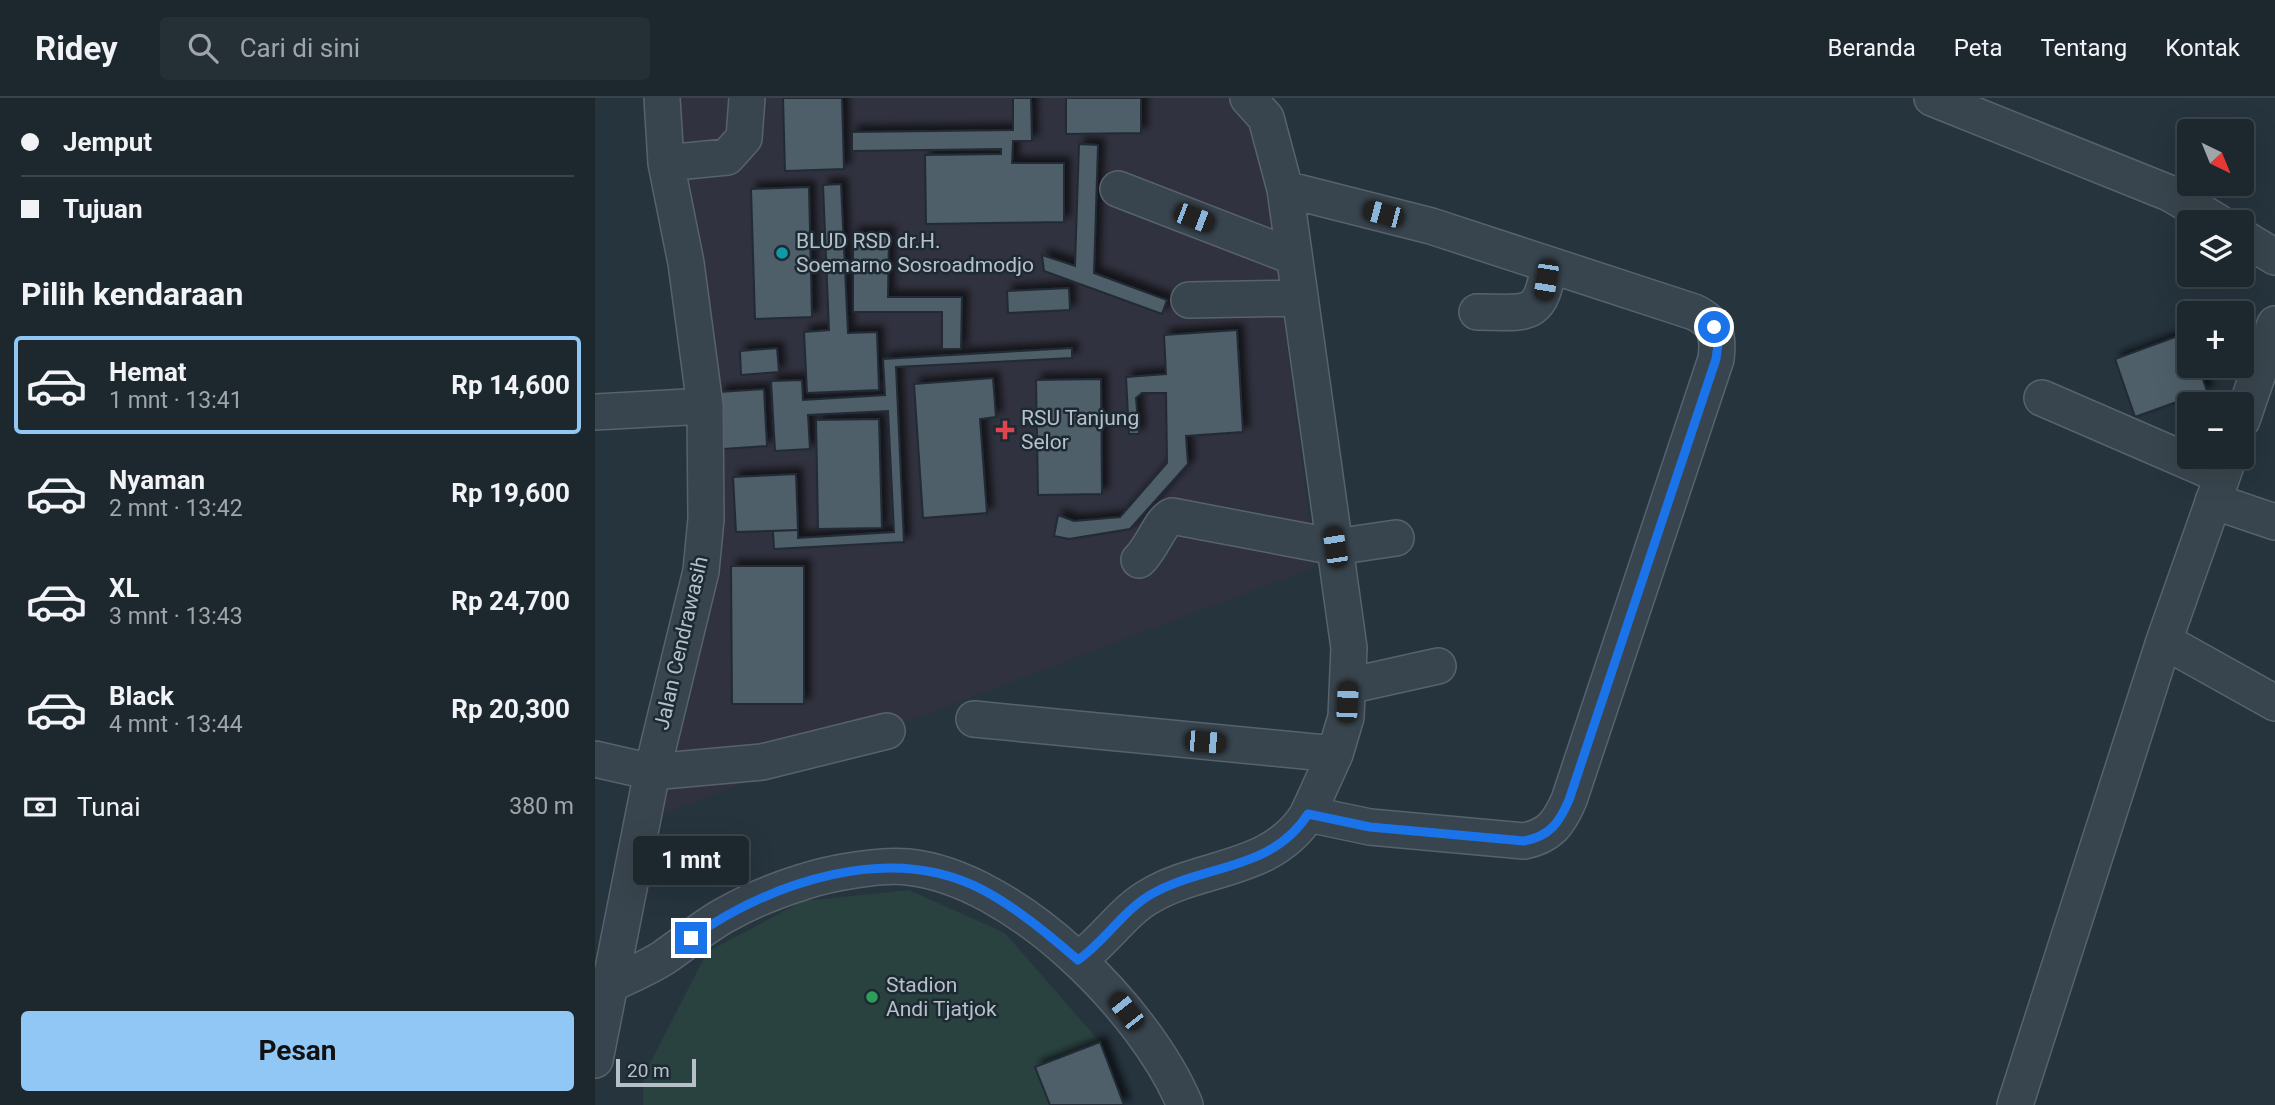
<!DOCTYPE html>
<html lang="id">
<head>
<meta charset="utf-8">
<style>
  :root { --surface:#1c272e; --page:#252f36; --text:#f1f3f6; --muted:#a0a5aa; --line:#3a444a; --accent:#90c7f4 }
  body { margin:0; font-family:Roboto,sans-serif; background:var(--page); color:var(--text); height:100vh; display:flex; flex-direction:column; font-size:26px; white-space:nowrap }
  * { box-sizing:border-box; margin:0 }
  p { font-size:23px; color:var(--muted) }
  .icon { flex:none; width:38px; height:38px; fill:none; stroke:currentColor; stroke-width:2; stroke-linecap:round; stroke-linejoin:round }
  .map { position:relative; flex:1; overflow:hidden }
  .details { display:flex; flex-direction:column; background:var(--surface); width:595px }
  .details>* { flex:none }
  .banner { display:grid; align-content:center; height:154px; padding:0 21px; background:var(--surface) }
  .needle { width:46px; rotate:137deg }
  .tools { position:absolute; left:1582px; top:21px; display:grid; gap:14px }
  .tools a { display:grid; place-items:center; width:77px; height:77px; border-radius:7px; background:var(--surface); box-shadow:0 7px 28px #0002,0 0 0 2px var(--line); font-size:35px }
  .scale { position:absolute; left:21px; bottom:18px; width:80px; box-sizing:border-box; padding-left:7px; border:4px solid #b6c0c9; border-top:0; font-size:19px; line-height:24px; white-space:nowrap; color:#b6c0c9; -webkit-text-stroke:5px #1e2a33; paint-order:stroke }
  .end { position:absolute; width:32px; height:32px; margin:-16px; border:9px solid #1a73e8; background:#fff; box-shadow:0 0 0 4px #fff }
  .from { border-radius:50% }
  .bubble { position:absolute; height:49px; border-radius:7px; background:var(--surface); box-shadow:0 7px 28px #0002,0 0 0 2px var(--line); font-size:23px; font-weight:700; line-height:49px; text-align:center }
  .car { position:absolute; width:21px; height:42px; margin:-21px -10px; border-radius:9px; box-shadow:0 0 5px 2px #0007; background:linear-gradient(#222 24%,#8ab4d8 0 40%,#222 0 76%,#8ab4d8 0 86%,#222 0) }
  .banner b { display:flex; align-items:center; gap:24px; height:66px; font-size:26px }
  .banner b+b { border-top:2px solid var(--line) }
  .banner i { width:18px; height:18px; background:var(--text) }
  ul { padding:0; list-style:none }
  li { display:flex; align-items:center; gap:21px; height:98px; margin:0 14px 10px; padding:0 7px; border:4px solid transparent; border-radius:7px }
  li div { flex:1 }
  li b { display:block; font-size:26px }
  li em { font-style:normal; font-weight:700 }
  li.on { border-color:var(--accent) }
  li>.icon { width:63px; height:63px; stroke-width:1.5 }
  h2 { padding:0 21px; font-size:32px; line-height:84px }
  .pay { display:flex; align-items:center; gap:18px; height:77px; padding:0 21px; font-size:26px }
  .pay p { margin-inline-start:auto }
  .cta { display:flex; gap:14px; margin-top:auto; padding:14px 21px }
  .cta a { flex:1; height:80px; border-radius:7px; background:var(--accent); color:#111; font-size:28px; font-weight:700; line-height:80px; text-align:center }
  header { display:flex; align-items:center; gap:42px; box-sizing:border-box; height:98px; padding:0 35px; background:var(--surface); border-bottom:2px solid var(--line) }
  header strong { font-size:33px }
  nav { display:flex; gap:38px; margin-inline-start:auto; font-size:24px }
  .search { width:490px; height:63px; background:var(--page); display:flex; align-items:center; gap:18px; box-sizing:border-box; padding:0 24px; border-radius:7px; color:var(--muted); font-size:26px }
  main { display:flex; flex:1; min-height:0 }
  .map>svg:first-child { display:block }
  .medical { fill:#31323f }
  .green { fill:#29413f }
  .building { fill:#4f5e69; stroke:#202c35; stroke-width:2; filter:url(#shadow) }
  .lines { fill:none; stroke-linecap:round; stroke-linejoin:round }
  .minor-casing { stroke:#57636c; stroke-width:38 }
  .minor { stroke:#39454e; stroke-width:35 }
  .route { stroke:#1a73e8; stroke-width:9 }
  .culture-dot { fill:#0f9aa8; stroke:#1e2a33; stroke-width:2.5 }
  .health-dot { fill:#e0444e; stroke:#1e2a33; stroke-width:2.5 }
  .leisure-dot { fill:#2e9e5b; stroke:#1e2a33; stroke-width:2.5 }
  .labels { text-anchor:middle; stroke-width:5; stroke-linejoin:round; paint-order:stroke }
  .poi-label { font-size:21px; fill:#b6c0c9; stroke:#1e2a33; text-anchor:start }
  .street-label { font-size:21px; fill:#b6c0c9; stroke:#1e2a33 }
</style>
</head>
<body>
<header>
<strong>Ridey</strong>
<div class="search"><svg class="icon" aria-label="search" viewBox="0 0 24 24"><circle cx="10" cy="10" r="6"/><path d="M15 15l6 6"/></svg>Cari di sini</div>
<nav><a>Beranda</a><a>Peta</a><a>Tentang</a><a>Kontak</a></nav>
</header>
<main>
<section class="details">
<div class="banner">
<b><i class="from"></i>Jemput</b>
<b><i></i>Tujuan</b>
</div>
<h2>Pilih kendaraan</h2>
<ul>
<li class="on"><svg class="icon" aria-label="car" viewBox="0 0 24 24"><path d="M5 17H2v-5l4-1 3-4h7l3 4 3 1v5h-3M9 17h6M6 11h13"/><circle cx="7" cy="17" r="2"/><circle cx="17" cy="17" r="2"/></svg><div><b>Hemat</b><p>1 mnt · 13:41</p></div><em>Rp 14,600</em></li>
<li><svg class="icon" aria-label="car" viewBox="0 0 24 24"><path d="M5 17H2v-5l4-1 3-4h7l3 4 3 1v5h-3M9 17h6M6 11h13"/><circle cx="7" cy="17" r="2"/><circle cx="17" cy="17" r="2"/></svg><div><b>Nyaman</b><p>2 mnt · 13:42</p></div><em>Rp 19,600</em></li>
<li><svg class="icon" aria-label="car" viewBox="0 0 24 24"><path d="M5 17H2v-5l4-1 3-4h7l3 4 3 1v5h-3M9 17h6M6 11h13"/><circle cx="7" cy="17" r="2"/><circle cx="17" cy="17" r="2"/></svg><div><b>XL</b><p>3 mnt · 13:43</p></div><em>Rp 24,700</em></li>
<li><svg class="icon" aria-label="car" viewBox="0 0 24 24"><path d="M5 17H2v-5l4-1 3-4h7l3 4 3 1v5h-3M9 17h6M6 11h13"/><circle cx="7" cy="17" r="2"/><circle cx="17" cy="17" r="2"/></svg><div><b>Black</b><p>4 mnt · 13:44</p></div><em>Rp 20,300</em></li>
</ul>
<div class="pay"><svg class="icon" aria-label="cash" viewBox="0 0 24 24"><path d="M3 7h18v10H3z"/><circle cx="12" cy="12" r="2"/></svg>Tunai<p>380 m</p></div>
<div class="cta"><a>Pesan</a></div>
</section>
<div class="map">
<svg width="1680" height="1007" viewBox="0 0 1680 1007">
  <defs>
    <filter id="shadow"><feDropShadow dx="6" dy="-6" stdDeviation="3.5" flood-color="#0009"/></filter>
  </defs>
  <rect width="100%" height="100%" fill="#26343e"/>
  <path class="medical" d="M 80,0 L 661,0 L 720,469 L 68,716 L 120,463 L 114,201 L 79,14 Z"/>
  <path class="green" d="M 314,792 L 410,835 L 505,944 L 529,1007 L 48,1007 L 48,979 L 112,854 L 208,803 Z"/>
  <path class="building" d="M 188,0 L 247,0 L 249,71 L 190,73 Z
    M 418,0 L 436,0 L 437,43 L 418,43 L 417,65 L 469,65 L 469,124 L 331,126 L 330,57 L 406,56 L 406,51 L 257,53 L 257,34 L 418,32 Z
    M 471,0 L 546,0 L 546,35 L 471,36 Z
    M 484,46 L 503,47 L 499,175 L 572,202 L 567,216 L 449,173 L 447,157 L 480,168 Z
    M 246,86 L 253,235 L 282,234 L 284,292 L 212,295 L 209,234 L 234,232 L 228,87 Z
    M 214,89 L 217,219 L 160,221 L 156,91 Z
    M 258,135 L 294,135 L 293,199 L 367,199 L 366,251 L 347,251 L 347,214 L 258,214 Z
    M 474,190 L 475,212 L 413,215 L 412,193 Z
    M 642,232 L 648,334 L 591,338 L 593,366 L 535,431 L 474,441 L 459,438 L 463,417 L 479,423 L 525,419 L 572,365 L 571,295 L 547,295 L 541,300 L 544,336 L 534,336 L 531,279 L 571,276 L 569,237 Z
    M 1591,235 L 1594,268 L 1603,268 L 1612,293 L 1540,319 L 1520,261 Z
    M 182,250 L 184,274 L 146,277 L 145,253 Z
    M 477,250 L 477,260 L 301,269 L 309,444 L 179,451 L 178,433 L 203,432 L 203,440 L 299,434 L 293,313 L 213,317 L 215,351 L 180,353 L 176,283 L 207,282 L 208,302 L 290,297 L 288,261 Z
    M 398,280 L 401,319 L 385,321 L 392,415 L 328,420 L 319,286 Z
    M 506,281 L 507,396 L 443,397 L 441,282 Z
    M 169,291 L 172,348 L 128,351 L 124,294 Z
    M 284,321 L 287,430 L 223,431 L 221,322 Z
    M 201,376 L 203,432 L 141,434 L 138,379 Z
    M 136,468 L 209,468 L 209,606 L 137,606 Z
    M 505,944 L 529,1007 L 455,1007 L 440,969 Z"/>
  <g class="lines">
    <g class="minor-casing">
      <path id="minor" d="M 653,0 L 671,20 L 690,91 L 754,550 L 751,619 L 740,656 L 710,722
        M 1337,0 L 1574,95 L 1623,124
        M 71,65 L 132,59 L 149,40 L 152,0
        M 523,91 L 699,159
        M 1647,139 L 1680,159
        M 594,202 L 705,200
        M 882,214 C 932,214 945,223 954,167
        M 1447,300 L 1627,378
        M 0,314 L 110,308
        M 1647,322 L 1680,226
        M 1618,403 L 1680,424
        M 544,462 C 557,450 566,422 577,418 L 740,449 L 801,440
        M 1569,543 L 1680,605
        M 753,588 L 843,568
        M 379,621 L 740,656
        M 0,661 L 57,674 L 167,664 L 292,633
        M 483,862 C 509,844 528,813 555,798 C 607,767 677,774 713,716 L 775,729 L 929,743 C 955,738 964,725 974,702 L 1121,261 C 1124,238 1121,224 1099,214 L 836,128 L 690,91
        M 16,886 C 34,878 52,870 68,860 C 89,846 108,829 130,817 C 153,804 182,792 208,784 C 234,775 286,766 313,769 C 420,780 550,911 590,1007
        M 0,962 L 57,674 L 106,473 L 111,421 L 110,308 L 91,165 L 71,65 L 67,0
        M 1420,1007 L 1569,543 L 1634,359"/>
    </g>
    <use href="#minor" class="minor"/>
  </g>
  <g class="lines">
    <path class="route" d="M 96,840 C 177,784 295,743 388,792 C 422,810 454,837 483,862 C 509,844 528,813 555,797 C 607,766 676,774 713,716 L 775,729 L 929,743 C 955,738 964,725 974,702 L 1121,261 L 1123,246 L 1119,229"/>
  </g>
  <circle class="culture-dot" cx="187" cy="155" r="7"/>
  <path class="health-dot" d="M406.5 321.5h7v7h7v7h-7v7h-7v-7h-7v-7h7z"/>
  <circle class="leisure-dot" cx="277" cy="899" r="7"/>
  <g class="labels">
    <g class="poi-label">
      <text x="201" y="150">BLUD RSD dr.H.<tspan x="201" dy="24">Soemarno Sosroadmodjo</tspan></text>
      <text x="426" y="327">RSU Tanjung<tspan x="426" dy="24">Selor</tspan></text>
      <text x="291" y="894">Stadion<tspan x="291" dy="24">Andi Tjatjok</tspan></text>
    </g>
    <g class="street-label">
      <text transform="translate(86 545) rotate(-77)" y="7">Jalan Cendrawasih</text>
    </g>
  </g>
</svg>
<div class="tools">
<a><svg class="needle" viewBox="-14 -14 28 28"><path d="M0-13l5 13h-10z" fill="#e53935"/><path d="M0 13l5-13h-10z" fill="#a0a5aa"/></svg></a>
<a><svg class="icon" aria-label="layers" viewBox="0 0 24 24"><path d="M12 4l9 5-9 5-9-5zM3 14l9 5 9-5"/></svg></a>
<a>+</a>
<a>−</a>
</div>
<div class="scale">20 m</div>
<i class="end from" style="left:1119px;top:229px"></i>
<i class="end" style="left:96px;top:840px"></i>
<div class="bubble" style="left:38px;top:738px;width:116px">1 mnt</div>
<i class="car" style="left:788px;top:116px;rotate:285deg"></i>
<i class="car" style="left:599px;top:120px;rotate:111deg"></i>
<i class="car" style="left:951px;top:182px;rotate:189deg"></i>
<i class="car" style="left:740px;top:449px;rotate:351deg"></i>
<i class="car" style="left:752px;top:604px;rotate:3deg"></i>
<i class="car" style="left:610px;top:644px;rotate:95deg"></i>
<i class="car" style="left:531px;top:913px;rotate:322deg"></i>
</div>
</main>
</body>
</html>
